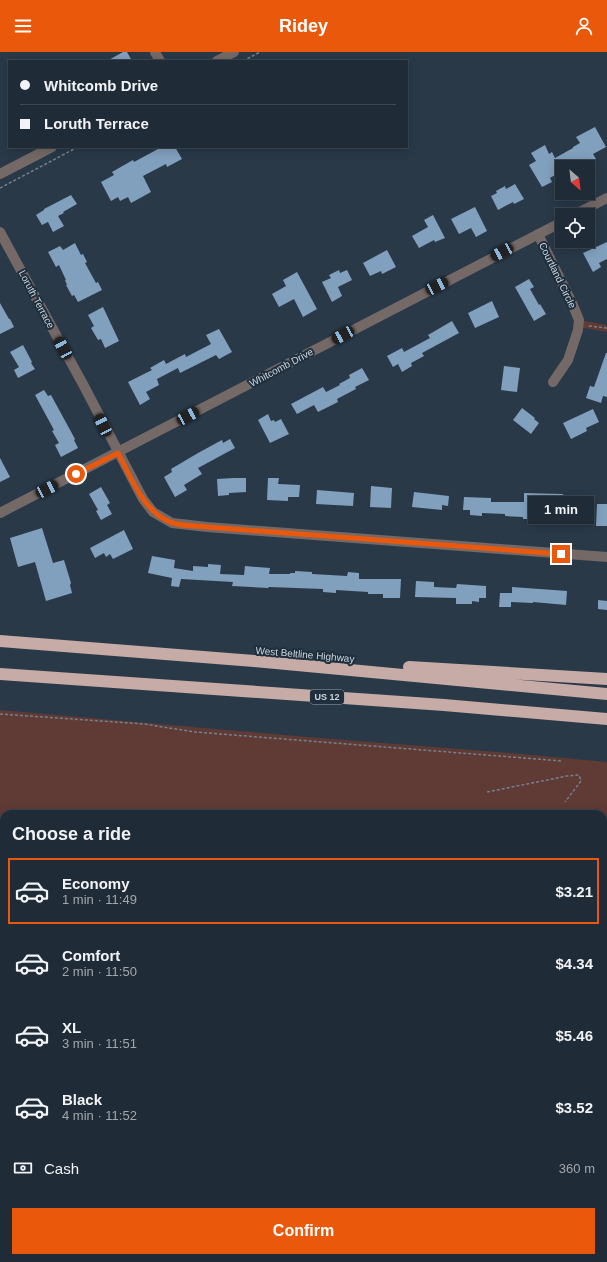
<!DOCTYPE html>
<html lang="en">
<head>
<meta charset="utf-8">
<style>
  :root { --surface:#1f2b36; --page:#2c3742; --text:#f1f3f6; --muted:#a1a7ad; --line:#3c4751; --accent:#ea580c }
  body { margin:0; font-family:Helvetica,sans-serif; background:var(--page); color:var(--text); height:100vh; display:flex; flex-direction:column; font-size:15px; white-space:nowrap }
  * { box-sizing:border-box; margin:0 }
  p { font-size:13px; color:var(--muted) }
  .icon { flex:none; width:22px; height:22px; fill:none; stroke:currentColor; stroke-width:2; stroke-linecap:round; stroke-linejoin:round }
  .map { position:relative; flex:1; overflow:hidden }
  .panel { position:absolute; left:0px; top:758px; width:607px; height:452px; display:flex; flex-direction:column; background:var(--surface); border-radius:12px 12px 0 0; box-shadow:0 2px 10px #0003,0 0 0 1px var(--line) }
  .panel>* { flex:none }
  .guide { position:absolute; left:8px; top:8px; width:400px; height:88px; border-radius:0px; box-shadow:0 2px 10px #0003,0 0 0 1px var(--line); display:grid; align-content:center; height:88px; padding:0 12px; background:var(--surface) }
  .needle { width:26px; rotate:152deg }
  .fabs { position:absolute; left:555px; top:108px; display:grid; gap:8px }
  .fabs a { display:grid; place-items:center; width:40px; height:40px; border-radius:0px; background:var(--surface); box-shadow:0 2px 10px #0003,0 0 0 1px var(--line); font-size:20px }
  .end { position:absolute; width:18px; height:18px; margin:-9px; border:5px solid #ea580c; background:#fff; box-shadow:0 0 0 2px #fff }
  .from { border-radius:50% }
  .bubble { position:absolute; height:28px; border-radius:0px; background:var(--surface); box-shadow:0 2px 10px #0003,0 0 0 1px var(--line); font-size:13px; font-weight:800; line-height:28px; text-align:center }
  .car { position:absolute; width:12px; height:24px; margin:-12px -6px; border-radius:5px; box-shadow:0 0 3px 1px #0007; background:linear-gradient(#222 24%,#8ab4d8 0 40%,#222 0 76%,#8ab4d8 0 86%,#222 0) }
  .guide b { display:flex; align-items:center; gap:14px; height:38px; font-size:15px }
  .guide b+b { border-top:1px solid var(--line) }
  .guide i { width:10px; height:10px; background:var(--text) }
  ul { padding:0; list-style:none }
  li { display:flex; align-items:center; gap:12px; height:66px; margin:0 8px 6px; padding:0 4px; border:2px solid transparent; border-radius:0px }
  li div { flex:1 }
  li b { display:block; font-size:15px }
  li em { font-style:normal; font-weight:800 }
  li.current { border-color:var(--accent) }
  li>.icon { width:36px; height:36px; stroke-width:1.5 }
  h2 { padding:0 12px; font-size:18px; line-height:48px }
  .pay { display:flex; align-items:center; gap:10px; height:44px; padding:0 12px; font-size:15px }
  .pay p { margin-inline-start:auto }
  .cta { display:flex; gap:8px; margin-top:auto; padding:8px 12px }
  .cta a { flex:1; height:46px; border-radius:0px; background:var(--accent); color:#fff; font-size:16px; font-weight:800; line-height:46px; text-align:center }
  header { display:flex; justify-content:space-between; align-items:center; height:52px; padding:0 12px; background:var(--accent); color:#fff; font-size:18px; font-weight:800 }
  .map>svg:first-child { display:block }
  .green { fill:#603a35; fill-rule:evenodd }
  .water { fill:#031e35 }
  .building { fill:#81a0be }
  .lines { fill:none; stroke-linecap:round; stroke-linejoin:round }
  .path { stroke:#74818d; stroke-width:1.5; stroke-dasharray:3 2; stroke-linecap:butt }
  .minor { stroke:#746967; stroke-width:10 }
  .highway { stroke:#c7aba7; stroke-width:12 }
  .route { stroke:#ea580c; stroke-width:5 }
  .labels { text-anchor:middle; stroke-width:4; stroke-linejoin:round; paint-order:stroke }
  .shield { fill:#202f3d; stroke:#97a2ad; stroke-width:1 }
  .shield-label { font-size:9px; font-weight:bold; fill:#cad4dd }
  .street-label { font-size:10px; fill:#cad4dd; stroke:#202f3d }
</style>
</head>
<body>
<header><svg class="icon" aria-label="menu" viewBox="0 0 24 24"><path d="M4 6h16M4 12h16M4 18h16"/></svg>Ridey<svg class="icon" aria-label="person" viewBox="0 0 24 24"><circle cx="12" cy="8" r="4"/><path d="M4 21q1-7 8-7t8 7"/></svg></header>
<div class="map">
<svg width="607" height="1210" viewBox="0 0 607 1210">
  <rect width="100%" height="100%" fill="#293948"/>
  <path class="green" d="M 579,268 L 607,273 L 607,280 L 578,275 Z
    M 0,658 L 307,685 L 510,701 L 607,710 L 607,1210 L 0,1210 ZM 4,762 L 603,762 L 603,1206 L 4,1206 Z"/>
  <path class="water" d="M 607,838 L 607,1185 L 603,1187 L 603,840 Z
    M 413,1206 L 531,1206 L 528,1210 L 412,1210 Z"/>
  <path class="building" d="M 123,0 L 127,0 L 132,9 L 107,9 Z
    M 595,75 L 606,95 L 593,102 L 596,107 L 583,114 L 580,108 L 566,115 L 562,115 L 562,119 L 550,126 L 552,130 L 542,135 L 529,113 L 536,109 L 531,101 L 545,93 L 549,102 L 552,100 L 555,106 L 573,96 L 573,95 L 580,91 L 576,85 Z
    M 157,95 L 175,95 L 182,107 L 167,115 L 166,112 L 143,124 L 151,140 L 131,151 L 128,145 L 120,149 L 118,145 L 111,149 L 101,130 L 114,123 L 112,120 L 133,108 L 134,110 L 158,97 Z
    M 515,132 L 524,147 L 514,152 L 513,150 L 498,158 L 491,144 L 497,141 L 496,139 L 505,134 L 506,137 Z
    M 71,143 L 77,152 L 63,160 L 64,161 L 58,164 L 64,174 L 53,180 L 48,170 L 42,173 L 36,163 L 44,158 L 44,157 Z
    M 475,155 L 487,179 L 476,185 L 471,176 L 459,182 L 451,167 Z
    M 433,163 L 445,186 L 435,190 L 434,188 L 419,196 L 412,184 L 428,175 L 424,168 Z
    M 607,190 L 607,207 L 599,211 L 601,215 L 593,220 L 583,201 Z
    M 75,191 L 81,203 L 83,202 L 87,210 L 85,211 L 96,231 L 98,230 L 102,238 L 78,250 L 74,243 L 72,244 L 66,233 L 67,233 L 65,228 L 66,228 L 59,213 L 56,215 L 48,200 L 60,194 L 63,198 Z
    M 387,198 L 396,215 L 382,222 L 381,219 L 370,224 L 363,211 Z
    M 339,218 L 340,221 L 347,218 L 352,228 L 338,235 L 342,244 L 332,250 L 322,230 L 331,226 L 329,223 Z
    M 297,220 L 317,257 L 303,265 L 294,247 L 279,255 L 272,242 L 286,234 L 283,228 Z
    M 529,227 L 534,235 L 530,237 L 539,253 L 540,252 L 546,262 L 534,269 L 515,235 Z
    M 492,249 L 499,265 L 475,276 L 468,261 Z
    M 0,251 L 9,267 L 10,267 L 14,275 L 0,282 Z
    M 103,255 L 119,289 L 105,296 L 101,287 L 98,288 L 91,276 L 94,274 L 88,263 Z
    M 452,269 L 459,281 L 422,301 L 424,304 L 411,311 L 412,314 L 402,320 L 398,312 L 393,315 L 387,304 L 402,296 L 404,300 L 430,286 L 428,283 Z
    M 219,277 L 232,300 L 219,307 L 216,303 L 180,321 L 178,316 L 157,327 L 159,333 L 146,340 L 150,347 L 140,353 L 128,330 L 152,318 L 150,316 L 164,308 L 166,312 L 185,302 L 186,305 L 211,292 L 206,283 Z
    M 23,293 L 32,310 L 31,311 L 35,317 L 18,326 L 14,318 L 19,315 L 10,300 Z
    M 606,301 L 607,301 L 607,345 L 603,344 L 601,351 L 586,346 L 590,334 L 594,335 Z
    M 504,314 L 520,316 L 517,340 L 501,338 Z
    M 362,316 L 369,328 L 355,335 L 356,337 L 337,347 L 338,350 L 318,360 L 314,353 L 297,362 L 291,352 L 323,335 L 326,340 L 340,333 L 339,332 L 350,326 L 349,323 Z
    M 44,338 L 48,344 L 51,343 L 75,387 L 74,388 L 78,396 L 61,405 L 55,393 L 59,391 L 52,379 L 54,378 L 35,343 Z
    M 522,356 L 535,366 L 534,367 L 539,371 L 531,382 L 513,368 Z
    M 593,357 L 599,370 L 586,376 L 587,379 L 571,387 L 563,371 Z
    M 268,362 L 271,369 L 274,368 L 275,370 L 281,367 L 289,382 L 270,391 L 258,368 Z
    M 230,387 L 235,396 L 198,416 L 202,422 L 184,433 L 187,438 L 175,445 L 164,425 L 172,420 L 171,417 L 198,401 L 222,388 L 223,391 Z
    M 0,406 L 10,425 L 0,430 Z
    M 234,426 L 246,426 L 246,440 L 229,441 L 229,443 L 218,444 L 217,427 Z
    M 268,426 L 279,426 L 278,432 L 300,433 L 299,445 L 288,445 L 288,449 L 267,448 Z
    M 371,434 L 392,436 L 391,456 L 370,455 Z
    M 101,435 L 110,451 L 107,453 L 112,462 L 101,468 L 96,459 L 98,458 L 89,442 Z
    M 317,438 L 354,441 L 353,454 L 316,452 Z
    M 414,440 L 449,444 L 448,454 L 442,453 L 442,458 L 412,455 Z
    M 524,441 L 563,442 L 562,451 L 569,452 L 568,457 L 573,457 L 573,470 L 551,469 L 551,467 L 523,467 L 523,465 L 505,464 L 505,462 L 482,461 L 482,464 L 470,463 L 470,458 L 463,458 L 464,445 L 491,446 L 491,450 L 524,450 Z
    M 597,452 L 607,452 L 607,474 L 596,474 Z
    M 42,476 L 53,511 L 64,508 L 71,531 L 70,533 L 72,541 L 46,549 L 35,510 L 18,515 L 10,486 Z
    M 124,478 L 133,497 L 113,507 L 110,502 L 106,505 L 104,501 L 95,506 L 90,496 Z
    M 152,504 L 175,508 L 174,516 L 193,519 L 193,514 L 208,515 L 208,512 L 221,513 L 220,522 L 244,523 L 245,514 L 270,516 L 269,522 L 290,522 L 290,521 L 295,521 L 295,519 L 312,520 L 312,522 L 347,524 L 348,520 L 359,521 L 359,527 L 401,527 L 400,546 L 383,546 L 383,542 L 368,542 L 368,540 L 336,538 L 336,541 L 323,540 L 323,537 L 269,535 L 268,536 L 232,534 L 233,530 L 181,527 L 179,535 L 171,534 L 172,526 L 148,521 Z
    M 416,529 L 434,530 L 434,535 L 456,536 L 457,532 L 486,534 L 486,546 L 479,546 L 479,550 L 472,549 L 472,552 L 456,552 L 456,546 L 415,545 Z
    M 512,535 L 567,539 L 566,553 L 533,550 L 533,551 L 511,550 L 511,555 L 499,555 L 500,541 L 512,541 Z
    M 598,548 L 607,549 L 607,558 L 598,557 Z"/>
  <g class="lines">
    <path class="path" d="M 243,9 L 260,0
      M 0,136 L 78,95
      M 589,274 L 607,276
      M 0,662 L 144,672 L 195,680 L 562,709
      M 487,740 L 567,724 L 579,723 L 581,729 L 565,750
      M 75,1210 L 81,1206"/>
    <path class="minor" d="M 155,0 L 160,9
      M 217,9 L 234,0
      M 0,122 L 52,95
      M 574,163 L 607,146
      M 0,180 L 85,336 L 143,447 L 153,460 L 172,471 L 207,475 L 607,505
      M 538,182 L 572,251 L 579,268 L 578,278 L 568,308 L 553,330
      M 0,461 L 562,170"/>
    <path class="highway" d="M 0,589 L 254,609 L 607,642
      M 409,615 L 607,627
      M 0,622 L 444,653 L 607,667"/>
  </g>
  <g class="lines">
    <path class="route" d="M 76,422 L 118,401 C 131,425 144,462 173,471 C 183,474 196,474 207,475 L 561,502"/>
  </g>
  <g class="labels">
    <rect class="shield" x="310" y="638" width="34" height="14" rx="3"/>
    <g class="shield-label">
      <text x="327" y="648">US 12</text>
    </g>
    <g class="street-label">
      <text transform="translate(558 223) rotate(64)" y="4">Courtland Circle</text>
      <text transform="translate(37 247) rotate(62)" y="4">Loruth Terrace</text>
      <text transform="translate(281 315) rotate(-28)" y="4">Whitcomb Drive</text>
      <text transform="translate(305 602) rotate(5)" y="4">West Beltline Highway</text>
    </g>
  </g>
</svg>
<div class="fabs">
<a><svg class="needle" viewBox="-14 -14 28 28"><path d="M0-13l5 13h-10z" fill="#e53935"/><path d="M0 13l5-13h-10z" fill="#a1a7ad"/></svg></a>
<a><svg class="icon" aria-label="locate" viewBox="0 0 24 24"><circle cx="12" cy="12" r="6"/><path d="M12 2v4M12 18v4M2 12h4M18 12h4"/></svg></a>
</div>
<i class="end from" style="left:76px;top:422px"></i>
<i class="end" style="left:561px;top:502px"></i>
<div class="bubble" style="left:528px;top:444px;width:66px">1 min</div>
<i class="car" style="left:502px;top:200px;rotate:242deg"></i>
<i class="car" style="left:437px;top:234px;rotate:64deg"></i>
<i class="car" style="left:343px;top:283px;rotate:242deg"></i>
<i class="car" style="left:63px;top:296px;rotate:332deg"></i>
<i class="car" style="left:188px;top:364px;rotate:62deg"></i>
<i class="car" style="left:103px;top:373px;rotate:334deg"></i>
<i class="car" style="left:47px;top:437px;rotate:63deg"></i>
<div class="guide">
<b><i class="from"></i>Whitcomb Drive</b>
<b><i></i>Loruth Terrace</b>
</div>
<section class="panel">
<h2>Choose a ride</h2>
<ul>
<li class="current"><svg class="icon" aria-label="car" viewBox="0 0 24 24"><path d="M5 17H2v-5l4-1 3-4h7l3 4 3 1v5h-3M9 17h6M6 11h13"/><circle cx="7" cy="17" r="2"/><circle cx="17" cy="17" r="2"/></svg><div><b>Economy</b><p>1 min · 11:49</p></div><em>$3.21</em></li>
<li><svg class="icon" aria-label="car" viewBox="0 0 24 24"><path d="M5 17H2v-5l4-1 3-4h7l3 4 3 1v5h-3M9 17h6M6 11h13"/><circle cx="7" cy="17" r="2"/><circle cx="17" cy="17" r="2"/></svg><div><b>Comfort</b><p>2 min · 11:50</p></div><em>$4.34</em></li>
<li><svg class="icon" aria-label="car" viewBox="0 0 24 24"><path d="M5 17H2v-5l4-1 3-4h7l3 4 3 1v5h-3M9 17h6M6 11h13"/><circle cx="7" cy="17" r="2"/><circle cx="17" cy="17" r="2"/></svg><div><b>XL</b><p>3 min · 11:51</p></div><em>$5.46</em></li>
<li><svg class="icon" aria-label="car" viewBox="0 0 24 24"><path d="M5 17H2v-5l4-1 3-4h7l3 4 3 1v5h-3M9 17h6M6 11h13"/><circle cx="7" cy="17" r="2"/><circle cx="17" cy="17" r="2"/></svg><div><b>Black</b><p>4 min · 11:52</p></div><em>$3.52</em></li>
</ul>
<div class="pay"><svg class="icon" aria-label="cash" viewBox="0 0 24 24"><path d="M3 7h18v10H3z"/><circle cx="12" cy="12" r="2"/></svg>Cash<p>360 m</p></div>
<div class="cta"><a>Confirm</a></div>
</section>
</div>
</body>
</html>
